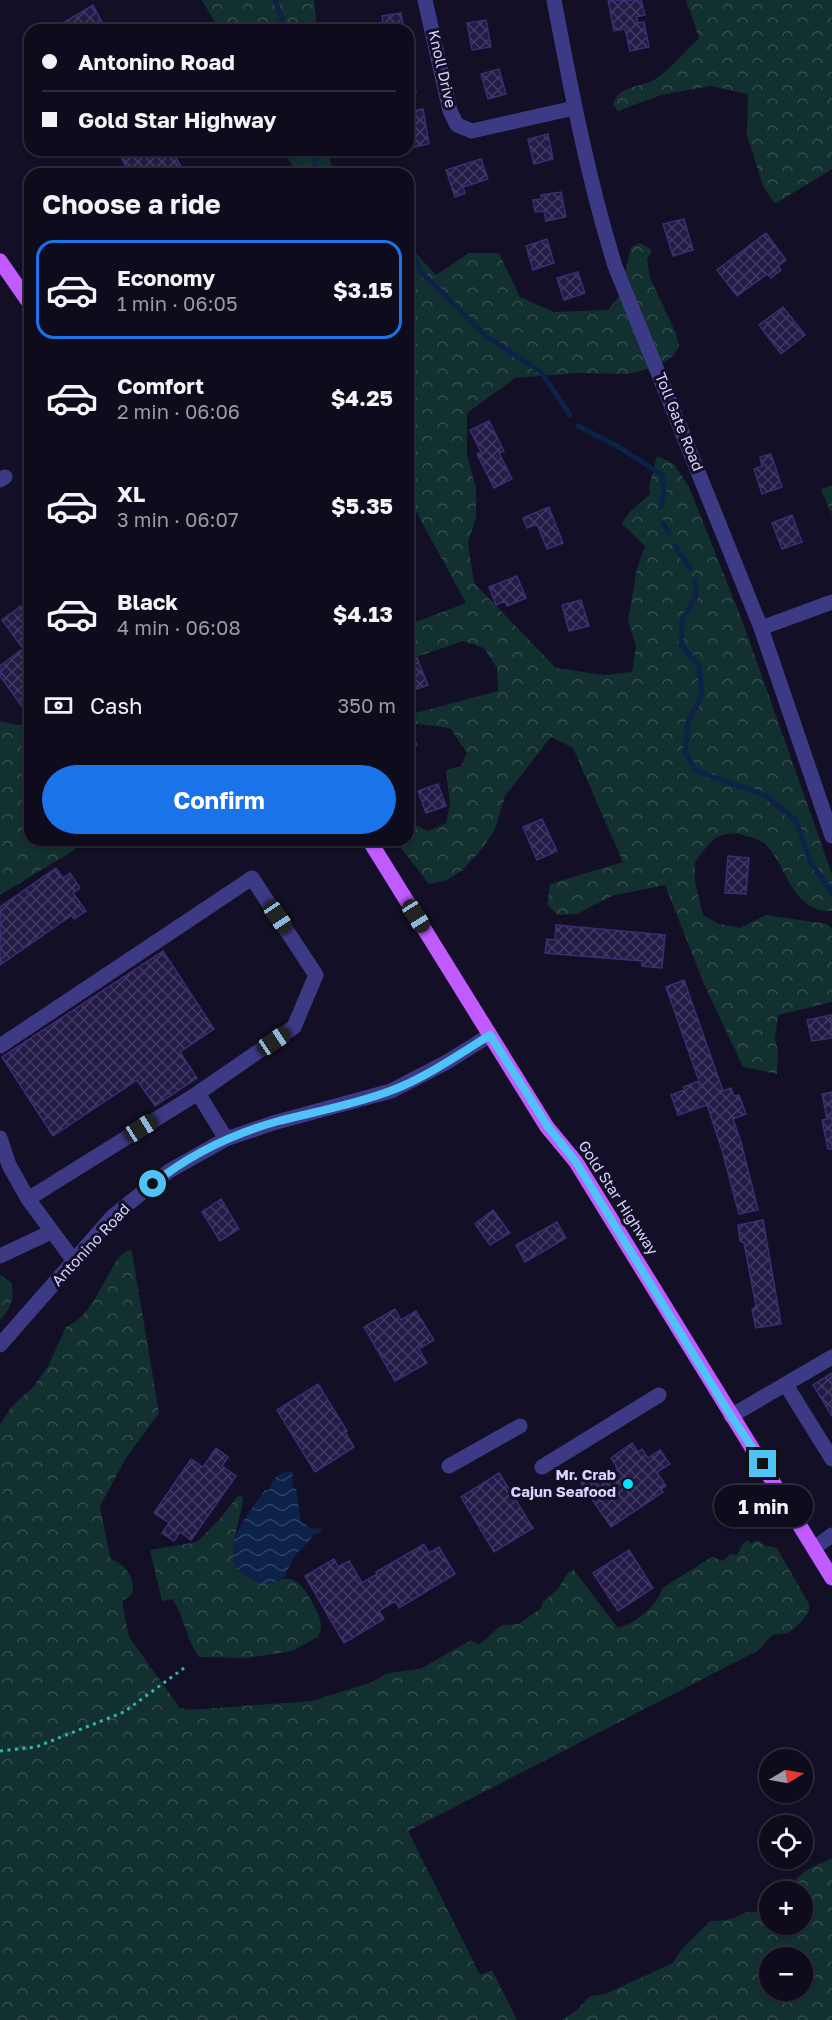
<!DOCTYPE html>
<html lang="en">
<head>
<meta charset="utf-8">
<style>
  :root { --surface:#0e0b1c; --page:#171425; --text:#f1f3f6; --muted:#9b9ba3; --line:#2e2b3b; --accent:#1a73e8 }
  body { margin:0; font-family:"Golos Text",sans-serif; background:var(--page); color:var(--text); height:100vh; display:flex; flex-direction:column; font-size:22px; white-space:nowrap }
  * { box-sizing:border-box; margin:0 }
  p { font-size:20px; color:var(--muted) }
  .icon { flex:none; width:33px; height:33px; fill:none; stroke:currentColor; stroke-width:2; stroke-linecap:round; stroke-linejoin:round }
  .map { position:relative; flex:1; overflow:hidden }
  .details { position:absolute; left:24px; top:168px; width:390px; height:678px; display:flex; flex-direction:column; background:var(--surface); border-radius:18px; box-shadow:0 2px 4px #0004,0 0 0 2px var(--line) }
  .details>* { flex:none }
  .top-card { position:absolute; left:24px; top:24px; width:390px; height:132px; border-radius:18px; box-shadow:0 2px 4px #0004,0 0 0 2px var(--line); display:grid; align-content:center; height:132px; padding:0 18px; background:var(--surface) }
  .needle { width:39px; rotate:80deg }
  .controls { position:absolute; left:759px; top:1749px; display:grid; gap:12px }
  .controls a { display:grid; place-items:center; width:54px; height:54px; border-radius:50%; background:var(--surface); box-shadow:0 2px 4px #0004,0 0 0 2px var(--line); font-size:30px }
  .end { position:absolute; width:27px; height:27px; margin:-14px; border:8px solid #4fc3f7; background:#111; box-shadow:0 0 0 3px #111 }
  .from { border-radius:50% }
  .bubble { position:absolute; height:42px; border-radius:21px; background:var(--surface); box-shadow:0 2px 4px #0004,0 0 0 2px var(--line); font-size:20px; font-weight:700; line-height:42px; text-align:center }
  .car { position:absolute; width:18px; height:36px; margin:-18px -9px; border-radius:8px; box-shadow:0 0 4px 2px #0007; background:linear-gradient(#222 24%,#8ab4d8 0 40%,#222 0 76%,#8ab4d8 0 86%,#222 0) }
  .top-card b { display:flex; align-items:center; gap:21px; height:57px; font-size:22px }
  .top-card b+b { border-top:2px solid var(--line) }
  .top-card i { width:15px; height:15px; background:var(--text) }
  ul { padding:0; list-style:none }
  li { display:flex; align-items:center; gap:18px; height:99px; margin:0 12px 9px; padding:0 6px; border:3px solid transparent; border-radius:18px }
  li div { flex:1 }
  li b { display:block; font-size:22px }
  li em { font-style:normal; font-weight:700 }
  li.active { border-color:var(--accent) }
  li>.icon { width:54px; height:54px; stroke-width:1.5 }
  h2 { padding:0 18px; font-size:27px; line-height:72px }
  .pay { display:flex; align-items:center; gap:15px; height:66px; padding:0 18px; font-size:22px }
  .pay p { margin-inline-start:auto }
  .cta { display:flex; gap:12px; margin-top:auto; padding:12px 18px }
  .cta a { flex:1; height:69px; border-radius:36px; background:var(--accent); color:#fff; font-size:24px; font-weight:700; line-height:69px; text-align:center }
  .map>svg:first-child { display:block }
  .forest { fill:url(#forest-crowns); fill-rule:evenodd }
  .water { fill:url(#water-waves) }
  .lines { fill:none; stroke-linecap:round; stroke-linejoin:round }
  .stream { stroke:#0c2248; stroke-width:5 }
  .building { fill:url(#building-cross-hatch); stroke:#3b2d73; stroke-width:1.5 }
  .path { stroke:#2fb8b0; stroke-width:3; stroke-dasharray:3 4.5; stroke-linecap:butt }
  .minor { stroke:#3d3a85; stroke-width:15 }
  .major { stroke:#c25bff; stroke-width:15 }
  .route { stroke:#4fc3f7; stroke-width:8 }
  .poi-dot { fill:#00e5ff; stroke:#130f26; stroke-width:2 }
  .labels { text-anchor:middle; stroke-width:6; stroke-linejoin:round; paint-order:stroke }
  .street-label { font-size:15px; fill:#d9d4ff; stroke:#130f26 }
  .poi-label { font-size:15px; font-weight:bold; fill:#d9d4ff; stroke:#130f26; text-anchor:end }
</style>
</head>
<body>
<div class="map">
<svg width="832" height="2020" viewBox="0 0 832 2020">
  <defs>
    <pattern id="forest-crowns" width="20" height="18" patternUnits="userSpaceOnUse" patternTransform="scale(1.5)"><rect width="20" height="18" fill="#12302f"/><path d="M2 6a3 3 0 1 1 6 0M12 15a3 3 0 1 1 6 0" fill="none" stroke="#344d4e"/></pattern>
    <pattern id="water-waves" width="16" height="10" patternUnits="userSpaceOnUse" patternTransform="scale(1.5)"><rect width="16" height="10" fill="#0c2248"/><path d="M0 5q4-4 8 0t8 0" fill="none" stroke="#2f4163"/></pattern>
    <pattern id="building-cross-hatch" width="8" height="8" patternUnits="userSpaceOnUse" patternTransform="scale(1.5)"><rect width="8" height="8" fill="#241b47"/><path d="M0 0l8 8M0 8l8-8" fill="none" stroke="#433b63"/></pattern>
  </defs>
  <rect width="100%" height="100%" fill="#130f26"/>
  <path class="forest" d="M 202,0 L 314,0 L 317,30 L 219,30 Z
    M 686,0 L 832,0 L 832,169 L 775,204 L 763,186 L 747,135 L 748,94 L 710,86 L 661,95 L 618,111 L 613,105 C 618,85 639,88 654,80 C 669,71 686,50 699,38 Z
    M 283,150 L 329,150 L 331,168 L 338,174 L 298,174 Z
    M 640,243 L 652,250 L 647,260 L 650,278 L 676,333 L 679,346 L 674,355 L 665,362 L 638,372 L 626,374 L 577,373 L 515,378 L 467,413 L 467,455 L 476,488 L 476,518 L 468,542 L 474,583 L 556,668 L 604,675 L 632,672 L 636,646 L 628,621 L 637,568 L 645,546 L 622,524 C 629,509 638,506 650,494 L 649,487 L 657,456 L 674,464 L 689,487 L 742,620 L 832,874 L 832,911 C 792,914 787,864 764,843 C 758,839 749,837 743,835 C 736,832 722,834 716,838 C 708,843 701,855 695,862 L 695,882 L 703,915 L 719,924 L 740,928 L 766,915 L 827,924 L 832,929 L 832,1002 L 778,1015 L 775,1039 L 778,1052 L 777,1074 L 743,1067 L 704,984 L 665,885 L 612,896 L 577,914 L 558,915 L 547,905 L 550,884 L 623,862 L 573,748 L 551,737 L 505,796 L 495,829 L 482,849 L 463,870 L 447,880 L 429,884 L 395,840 L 408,840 L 408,814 L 416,825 L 428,831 L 446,823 L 450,804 L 446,770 L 461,766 L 467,753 L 450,728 L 417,724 L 408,726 L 408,715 L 498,691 L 497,668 L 484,648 L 463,641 L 408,660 L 408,625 L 466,603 L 408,497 L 408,245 L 436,275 L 469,253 L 499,253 L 520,297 L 554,312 L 608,310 L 620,295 L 631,247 Z
    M 832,485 L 832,515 L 821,489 Z
    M 0,721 L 17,725 L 30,723 L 30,840 L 86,840 L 71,852 L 0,895 Z
    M 130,1250 L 132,1252 L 159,1413 L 126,1458 L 100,1506 L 110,1557 L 112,1560 C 125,1563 138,1581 131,1595 L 122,1601 L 129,1637 L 180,1708 L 189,1710 L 312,1701 L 372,1682 L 388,1673 L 420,1669 L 471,1640 L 479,1645 L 502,1625 L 519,1624 L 541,1608 L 543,1602 L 558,1589 L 568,1572 L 573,1569 L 618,1628 C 637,1622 656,1607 662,1588 L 712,1557 L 723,1561 L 730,1554 L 737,1555 L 742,1545 L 747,1540 L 751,1543 L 758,1540 L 767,1547 L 770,1546 L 777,1548 L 809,1604 L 809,1611 L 801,1622 L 788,1633 L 772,1635 L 759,1650 L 408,1831 L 480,1975 L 492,1970 L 517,2020 L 0,2020 L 0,1425 L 11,1407 L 33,1387 L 47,1368 L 66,1327 C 99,1314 110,1253 130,1250 Z
    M 0,1275 L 11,1282 C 15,1298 11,1308 0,1320 Z
    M 238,1496 L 243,1497 L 242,1506 L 233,1545 L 248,1575 C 279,1593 290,1557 314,1606 C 320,1619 324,1624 318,1637 L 292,1651 L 247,1658 L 199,1657 C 186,1639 184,1615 172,1599 L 162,1601 L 150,1550 L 197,1542 L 219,1520 Z
    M 832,1858 L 832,2020 L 562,2020 L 576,2011 L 590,1996 L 605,1994 L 673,1963 L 682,1949 L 710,1921 C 724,1921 735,1919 746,1912 L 754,1912 L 767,1907 L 769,1908 L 770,1924 L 802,1924 L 802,1892 L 790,1891 C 795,1872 816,1866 832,1858 ZM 770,1958 L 802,1958 L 802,1990 L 770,1990 Z"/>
  <path class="water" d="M 288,1471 L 292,1472 L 293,1487 L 296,1489 L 301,1521 L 310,1528 L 324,1529 L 320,1533 L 313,1535 C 308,1545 298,1550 293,1559 C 285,1572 287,1583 268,1583 C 264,1583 259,1583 255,1581 C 249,1578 248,1576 243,1575 C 220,1553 240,1525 254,1505 C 258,1499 262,1497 264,1490 L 269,1490 C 272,1480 277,1473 288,1471 Z"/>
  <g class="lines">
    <path class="stream" d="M 275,0 L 286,30
      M 315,150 L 315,172 L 318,174
      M 408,244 L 421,272 L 486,336 L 541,372 L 570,415
      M 578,426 L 619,447 L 662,475 L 664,493 L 661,507
      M 663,523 L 669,533
      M 675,546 L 690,568
      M 695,580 L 696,596 L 682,620 L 681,645 L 699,666 L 702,695 L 688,722 L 685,752 L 696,771 L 765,795 L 796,821 L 810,861 L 832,893"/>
  </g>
  <path class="building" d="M 608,0 L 641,0 L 645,15 L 636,17 L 638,23 L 644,22 L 649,47 L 630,51 L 625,29 L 614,31 Z
    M 93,5 L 106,30 L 51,30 Z
    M 401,13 L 404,30 L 384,30 L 382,16 Z
    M 486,20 L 491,47 L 472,50 L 467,23 Z
    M 408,59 L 411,59 L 416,92 L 408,93 Z
    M 499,69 L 506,94 L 488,99 L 481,74 Z
    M 423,109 L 429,144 L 410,148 L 408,120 L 414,119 L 413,111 Z
    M 548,134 L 553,159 L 534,164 L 528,139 Z
    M 117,150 L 172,150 L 185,174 L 130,174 Z
    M 481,159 L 488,179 L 463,187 L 465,193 L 455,197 L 446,170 Z
    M 561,192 L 566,217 L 546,221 L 544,211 L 535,212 L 533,200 L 541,199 L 541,195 Z
    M 684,219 L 693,250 L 673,256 L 663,224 Z
    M 766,233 L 786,260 L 778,266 L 781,270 L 771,278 L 767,274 L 737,296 L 717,270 Z
    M 547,239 L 554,263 L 533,270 L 526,246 Z
    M 578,272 L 585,293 L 564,300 L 557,278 Z
    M 783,307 L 805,335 L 781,354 L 759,325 Z
    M 489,421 L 504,451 L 499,453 L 512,479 L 494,488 L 477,454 L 481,452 L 470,430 Z
    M 771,454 L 782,487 L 762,494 L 754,469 L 762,466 L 760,457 Z
    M 549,507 L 563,543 L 547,549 L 537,524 L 527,528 L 523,518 Z
    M 792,515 L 802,542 L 782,549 L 772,523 Z
    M 517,576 L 526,598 L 507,606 L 505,601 L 496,605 L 489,587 Z
    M 581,600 L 589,626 L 569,631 L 562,605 Z
    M 21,606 L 30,617 L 30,658 L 2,620 Z
    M 21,650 L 30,663 L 30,702 L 23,708 L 0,676 L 0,666 Z
    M 417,658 L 428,685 L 409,692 L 408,662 Z
    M 414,738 L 417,745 L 408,749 L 408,740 Z
    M 438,784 L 446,806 L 426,813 L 418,791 Z
    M 542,819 L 557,851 L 537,860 L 523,827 Z
    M 728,856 L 749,858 L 746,894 L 725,893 Z
    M 56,868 L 63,878 L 70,873 L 80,888 L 73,893 L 86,911 L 74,919 L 72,915 L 0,965 L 0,907 Z
    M 556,925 L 665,935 L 662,968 L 642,966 L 642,961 L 545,953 L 547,939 L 555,940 Z
    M 163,951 L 214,1029 L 180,1052 L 197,1078 L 155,1106 L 137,1080 L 53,1136 L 2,1057 Z
    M 684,980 L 723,1091 L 731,1088 L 734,1096 L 739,1095 L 746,1114 L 733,1119 L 741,1142 L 758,1210 L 739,1214 L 722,1150 L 707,1105 L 678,1115 L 671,1095 L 684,1090 L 683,1087 L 699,1081 L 666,987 Z
    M 831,1015 L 832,1038 L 812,1041 L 807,1020 Z
    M 832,1092 L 832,1149 L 828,1149 L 822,1120 L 827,1119 L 822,1094 Z
    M 221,1199 L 239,1229 L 220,1241 L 202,1212 Z
    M 493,1210 L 510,1233 L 490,1245 L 475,1224 Z
    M 763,1220 L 781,1324 L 756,1328 L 752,1310 L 756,1306 L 744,1243 L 740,1241 L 738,1225 Z
    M 557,1222 L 566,1238 L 525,1262 L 516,1245 Z
    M 395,1309 L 401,1320 L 416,1311 L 434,1340 L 419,1349 L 427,1363 L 395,1381 L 364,1327 Z
    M 832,1373 L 832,1416 L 813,1385 Z
    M 318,1384 L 347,1431 L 345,1432 L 354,1447 L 315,1472 L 277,1410 Z
    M 632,1443 L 638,1452 L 642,1449 L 648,1458 L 660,1450 L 670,1464 L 657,1472 L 666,1486 L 661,1489 L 663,1492 L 611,1527 L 581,1483 L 597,1473 L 602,1480 L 618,1469 L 611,1458 Z
    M 216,1448 L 228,1457 L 222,1466 L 236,1476 L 191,1540 L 180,1532 L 174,1541 L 162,1533 L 169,1523 L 154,1513 L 191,1459 L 203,1467 Z
    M 499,1473 L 533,1528 L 494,1552 L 461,1497 Z
    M 424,1544 L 429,1553 L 439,1547 L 455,1574 L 399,1608 L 395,1601 L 379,1611 L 384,1619 L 344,1643 L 305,1576 L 334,1559 L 338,1567 L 349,1561 L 362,1583 L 377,1574 L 376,1572 Z
    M 629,1550 L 653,1588 L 618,1611 L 593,1573 Z"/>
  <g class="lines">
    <path class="path" d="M 0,1751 L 36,1747 L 124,1712 L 184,1668"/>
    <path class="minor" d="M 425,0 L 450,111 L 457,125 L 472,131 L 574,108
      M 554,0 C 571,90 588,179 615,266 L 761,628 L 832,836
      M 0,480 L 5,477
      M 761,628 L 832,602
      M 0,1046 L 252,878 L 316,975 L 294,1027 L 198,1093
      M 0,1138 L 9,1165 L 28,1199
      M 0,1256 L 51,1232
      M 74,1261 L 28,1199 L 198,1093 L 226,1139
      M 0,1345 L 113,1216 L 169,1171 L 226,1139 L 273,1123 L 391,1091 L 447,1062 L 490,1035
      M 786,1385 L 832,1459
      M 731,1416 L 832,1357
      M 449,1466 L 520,1426
      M 542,1467 L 659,1395
      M 814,1548 L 832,1535"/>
    <path class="major" d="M 0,261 L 30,304
      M 369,840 L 547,1127 L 576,1162 L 832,1578"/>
  </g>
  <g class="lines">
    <path class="route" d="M 153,1184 C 188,1156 230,1135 275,1122 C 313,1112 353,1105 390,1091 C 425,1078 458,1055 490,1035 L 548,1127 L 576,1162 L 731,1416 L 763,1464"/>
  </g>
  <circle class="poi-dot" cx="628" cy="1484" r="6"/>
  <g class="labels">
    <g class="street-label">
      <text transform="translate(442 69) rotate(77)" y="5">Knoll Drive</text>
      <text transform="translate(679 422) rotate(68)" y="5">Toll Gate Road</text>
      <text transform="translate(618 1198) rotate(57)" y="5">Gold Star Highway</text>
      <text transform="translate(91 1245) rotate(-47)" y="5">Antonino Road</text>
    </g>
    <g class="poi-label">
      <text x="616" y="1480">Mr. Crab<tspan x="616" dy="17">Cajun Seafood</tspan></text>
    </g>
  </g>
</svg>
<div class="controls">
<a><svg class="needle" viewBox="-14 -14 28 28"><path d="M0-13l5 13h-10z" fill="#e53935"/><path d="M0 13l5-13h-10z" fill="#9b9ba3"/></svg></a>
<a><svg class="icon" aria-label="locate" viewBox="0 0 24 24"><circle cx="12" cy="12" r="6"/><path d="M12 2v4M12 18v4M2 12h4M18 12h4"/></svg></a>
<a>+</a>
<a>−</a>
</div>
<i class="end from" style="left:153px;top:1184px"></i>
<i class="end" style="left:763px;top:1464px"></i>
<div class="bubble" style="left:714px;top:1485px;width:99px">1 min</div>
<i class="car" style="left:416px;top:916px;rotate:148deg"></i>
<i class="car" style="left:278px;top:917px;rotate:146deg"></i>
<i class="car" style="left:274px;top:1041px;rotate:56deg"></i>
<i class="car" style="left:141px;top:1128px;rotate:58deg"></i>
<div class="top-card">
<b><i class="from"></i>Antonino Road</b>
<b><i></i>Gold Star Highway</b>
</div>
<section class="details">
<h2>Choose a ride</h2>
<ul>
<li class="active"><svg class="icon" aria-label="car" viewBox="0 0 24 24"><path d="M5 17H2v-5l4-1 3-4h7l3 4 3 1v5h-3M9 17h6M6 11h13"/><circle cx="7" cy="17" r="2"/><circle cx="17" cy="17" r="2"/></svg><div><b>Economy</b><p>1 min · 06:05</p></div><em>$3.15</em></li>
<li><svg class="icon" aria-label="car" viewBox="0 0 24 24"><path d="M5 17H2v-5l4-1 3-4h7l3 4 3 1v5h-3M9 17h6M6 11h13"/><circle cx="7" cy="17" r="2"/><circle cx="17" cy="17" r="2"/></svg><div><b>Comfort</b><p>2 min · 06:06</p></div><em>$4.25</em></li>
<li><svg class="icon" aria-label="car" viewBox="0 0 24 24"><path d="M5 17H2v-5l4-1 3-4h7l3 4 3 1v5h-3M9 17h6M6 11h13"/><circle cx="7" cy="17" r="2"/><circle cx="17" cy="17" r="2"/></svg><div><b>XL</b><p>3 min · 06:07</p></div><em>$5.35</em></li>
<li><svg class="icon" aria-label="car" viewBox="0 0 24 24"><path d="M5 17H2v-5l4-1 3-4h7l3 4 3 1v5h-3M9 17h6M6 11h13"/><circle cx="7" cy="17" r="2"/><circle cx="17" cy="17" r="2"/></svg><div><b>Black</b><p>4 min · 06:08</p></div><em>$4.13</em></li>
</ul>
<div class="pay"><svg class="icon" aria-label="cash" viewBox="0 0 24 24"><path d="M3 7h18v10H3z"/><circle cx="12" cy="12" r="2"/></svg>Cash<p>350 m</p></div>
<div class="cta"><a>Confirm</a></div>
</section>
</div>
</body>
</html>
